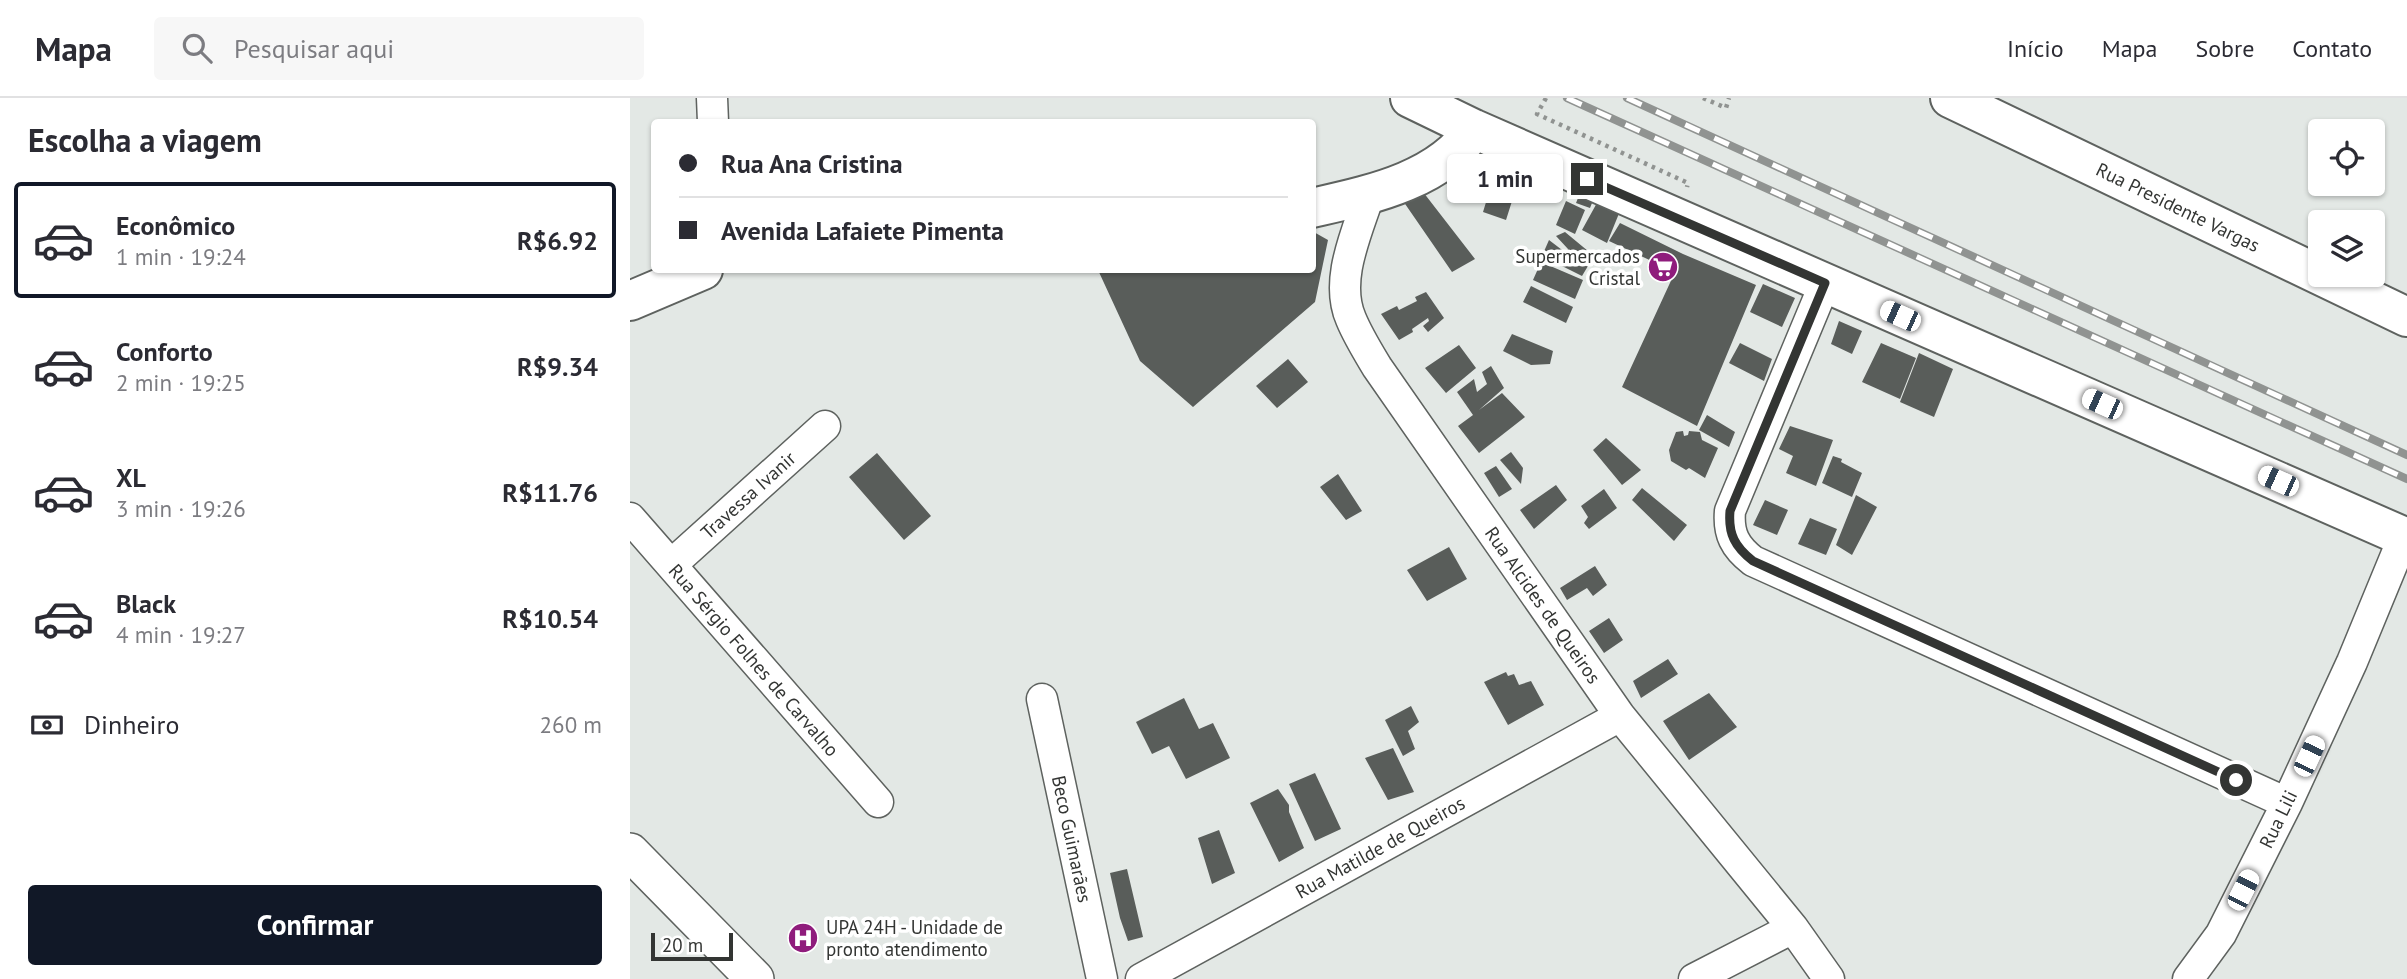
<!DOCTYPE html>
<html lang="pt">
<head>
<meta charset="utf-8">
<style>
  :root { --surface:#fff; --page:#f7f7f7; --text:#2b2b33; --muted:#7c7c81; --line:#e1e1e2; --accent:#111827 }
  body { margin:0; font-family:"PT Sans",sans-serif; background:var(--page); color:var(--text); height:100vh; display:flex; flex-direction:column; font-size:26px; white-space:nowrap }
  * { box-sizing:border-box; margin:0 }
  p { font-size:23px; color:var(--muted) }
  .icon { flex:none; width:38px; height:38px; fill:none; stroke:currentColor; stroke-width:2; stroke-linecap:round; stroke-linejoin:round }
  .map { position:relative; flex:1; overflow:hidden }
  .sheet { display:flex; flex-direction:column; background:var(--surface); width:630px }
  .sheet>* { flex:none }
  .hud { position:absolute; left:21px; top:21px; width:665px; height:154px; border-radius:7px; box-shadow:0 2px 5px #0004; display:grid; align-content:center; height:154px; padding:0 28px; background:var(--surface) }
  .controls { position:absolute; left:1678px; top:21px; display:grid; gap:14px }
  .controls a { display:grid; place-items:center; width:77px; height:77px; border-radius:7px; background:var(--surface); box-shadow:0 2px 5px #0004; font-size:35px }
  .scale { position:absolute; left:21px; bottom:18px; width:82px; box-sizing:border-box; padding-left:7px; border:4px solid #333533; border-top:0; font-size:19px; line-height:24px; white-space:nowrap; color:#333533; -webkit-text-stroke:5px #fff; paint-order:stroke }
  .end { position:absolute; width:32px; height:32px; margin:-16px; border:9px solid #333533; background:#fff; box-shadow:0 0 0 4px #fff }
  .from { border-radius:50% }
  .bubble { position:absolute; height:49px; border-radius:7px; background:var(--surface); box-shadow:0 2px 5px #0004; font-size:23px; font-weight:600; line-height:49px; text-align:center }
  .car { position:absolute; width:21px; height:42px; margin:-21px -10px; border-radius:9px; box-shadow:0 0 5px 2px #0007; background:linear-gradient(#fff 24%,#345 0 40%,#fff 0 76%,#345 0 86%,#fff 0) }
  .hud b { display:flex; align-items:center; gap:24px; height:66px; font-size:26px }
  .hud b+b { border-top:2px solid var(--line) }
  .hud i { width:18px; height:18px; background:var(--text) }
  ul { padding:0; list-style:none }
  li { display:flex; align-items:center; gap:21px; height:116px; margin:0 14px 10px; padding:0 14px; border:4px solid transparent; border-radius:7px }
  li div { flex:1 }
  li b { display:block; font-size:26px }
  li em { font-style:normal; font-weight:600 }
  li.current { border-color:var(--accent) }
  li>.icon { width:63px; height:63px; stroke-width:1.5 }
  h2 { padding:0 28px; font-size:32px; line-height:84px }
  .pay { display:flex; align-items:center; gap:18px; height:77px; padding:0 28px; font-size:26px }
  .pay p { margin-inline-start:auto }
  .cta { display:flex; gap:14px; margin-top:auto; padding:14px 28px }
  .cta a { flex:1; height:80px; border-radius:7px; background:var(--accent); color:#fff; font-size:28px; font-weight:600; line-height:80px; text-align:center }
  header { display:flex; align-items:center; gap:42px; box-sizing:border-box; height:98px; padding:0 35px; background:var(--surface); border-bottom:2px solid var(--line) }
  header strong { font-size:33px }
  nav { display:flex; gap:38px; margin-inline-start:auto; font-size:24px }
  .search { width:490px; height:63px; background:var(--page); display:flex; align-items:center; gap:18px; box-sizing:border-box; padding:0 24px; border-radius:7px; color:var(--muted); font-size:26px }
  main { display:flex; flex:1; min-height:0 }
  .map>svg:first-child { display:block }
  .building { fill:#595d5a }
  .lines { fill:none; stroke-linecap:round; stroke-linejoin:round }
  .minor-casing { stroke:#5e625f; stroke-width:33 }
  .tertiary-casing { stroke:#5e625f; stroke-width:40 }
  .secondary-casing { stroke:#5e625f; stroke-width:42 }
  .path { stroke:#909391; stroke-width:4.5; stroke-dasharray:3.5 5; stroke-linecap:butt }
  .minor { stroke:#fff; stroke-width:30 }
  .tertiary { stroke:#fff; stroke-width:37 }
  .secondary { stroke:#fff; stroke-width:38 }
  .rail-casing { stroke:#909391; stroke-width:8 }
  .rail { stroke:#fff; stroke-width:5; stroke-dasharray:16; stroke-linecap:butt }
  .route { stroke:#333533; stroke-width:9 }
  .labels { text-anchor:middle; stroke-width:7; stroke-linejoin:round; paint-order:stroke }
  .street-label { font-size:19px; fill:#333533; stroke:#fff }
  .poi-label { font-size:19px; fill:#333533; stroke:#fff; text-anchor:end }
</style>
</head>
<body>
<header>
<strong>Mapa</strong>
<div class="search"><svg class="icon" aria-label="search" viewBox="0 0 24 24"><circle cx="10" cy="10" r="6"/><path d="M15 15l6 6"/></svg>Pesquisar aqui</div>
<nav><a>Início</a><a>Mapa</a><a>Sobre</a><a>Contato</a></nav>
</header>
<main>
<section class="sheet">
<h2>Escolha a viagem</h2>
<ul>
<li class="current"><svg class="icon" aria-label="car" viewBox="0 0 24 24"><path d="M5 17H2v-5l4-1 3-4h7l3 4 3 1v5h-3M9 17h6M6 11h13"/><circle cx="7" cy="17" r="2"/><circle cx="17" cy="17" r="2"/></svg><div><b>Econômico</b><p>1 min · 19:24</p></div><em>R$6.92</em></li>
<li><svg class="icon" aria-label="car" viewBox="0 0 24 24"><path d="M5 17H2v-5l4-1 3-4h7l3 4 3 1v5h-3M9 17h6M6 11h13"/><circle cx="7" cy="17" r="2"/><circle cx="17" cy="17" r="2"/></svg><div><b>Conforto</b><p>2 min · 19:25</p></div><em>R$9.34</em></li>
<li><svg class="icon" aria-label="car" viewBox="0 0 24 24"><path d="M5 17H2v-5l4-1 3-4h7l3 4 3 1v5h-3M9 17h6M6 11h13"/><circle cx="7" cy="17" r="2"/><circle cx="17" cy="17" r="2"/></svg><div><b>XL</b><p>3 min · 19:26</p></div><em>R$11.76</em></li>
<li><svg class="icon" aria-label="car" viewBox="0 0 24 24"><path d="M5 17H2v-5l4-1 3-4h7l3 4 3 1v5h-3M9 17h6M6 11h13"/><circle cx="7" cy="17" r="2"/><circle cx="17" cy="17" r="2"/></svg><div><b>Black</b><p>4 min · 19:27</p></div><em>R$10.54</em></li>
</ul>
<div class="pay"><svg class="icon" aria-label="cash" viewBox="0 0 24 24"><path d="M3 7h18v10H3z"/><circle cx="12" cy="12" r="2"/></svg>Dinheiro<p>260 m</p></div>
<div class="cta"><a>Confirmar</a></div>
</section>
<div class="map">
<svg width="1777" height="881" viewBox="0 0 1777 881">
  <rect width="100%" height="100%" fill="#e3e8e5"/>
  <path class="building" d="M 865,75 L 889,81 L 876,122 L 853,114 Z
    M 790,90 L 845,161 L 822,174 L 771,100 Z
    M 950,95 L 964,100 L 960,110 L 946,105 Z
    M 936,103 L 955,112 L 945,136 L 926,127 Z
    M 968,103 L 990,113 L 977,145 L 952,132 Z
    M 990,125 L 1053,156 L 1126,187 L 1067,328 L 992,289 L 1045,174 L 979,143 Z
    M 682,133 L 698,142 L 685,204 L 563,309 L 510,263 L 468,172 L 682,172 Z
    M 935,134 L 964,158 L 952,178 L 912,158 L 919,142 L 936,155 L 938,151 L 926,138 Z
    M 911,164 L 953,182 L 945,201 L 903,182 Z
    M 1133,186 L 1165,200 L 1152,229 L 1120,214 Z
    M 901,188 L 943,209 L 936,225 L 893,204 Z
    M 796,194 L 814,220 L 798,234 L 793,228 L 799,223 L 798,220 L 782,231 L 783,234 L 769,242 L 751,216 L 767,208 L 769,212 L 787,203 L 785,199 Z
    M 1209,223 L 1232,233 L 1222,256 L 1201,246 Z
    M 882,236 L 923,253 L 920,266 L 901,267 L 873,253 Z
    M 1110,245 L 1142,261 L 1134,283 L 1099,265 Z
    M 1251,245 L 1286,260 L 1270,301 L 1232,284 Z
    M 829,247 L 846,270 L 816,295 L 795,270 Z
    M 1289,255 L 1323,271 L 1304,319 L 1270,304 Z
    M 658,261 L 678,284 L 647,310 L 626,288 Z
    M 861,268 L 874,290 L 849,312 L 872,295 L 895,319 L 849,355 L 828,328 L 843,317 L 827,294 L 844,281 L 847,294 L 857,286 L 852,274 Z
    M 1077,317 L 1105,334 L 1099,349 L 1069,332 Z
    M 1160,328 L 1203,342 L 1186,388 L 1156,375 L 1163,358 L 1149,351 Z
    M 1053,333 L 1054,338 L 1058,337 L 1059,333 L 1070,334 L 1072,342 L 1088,350 L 1075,380 L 1059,370 L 1056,372 L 1041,363 L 1039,352 L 1046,334 Z
    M 976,340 L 1011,372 L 992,387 L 963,352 Z
    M 881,354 L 893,370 L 891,386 L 870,362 Z
    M 247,355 L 301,418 L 274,442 L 219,379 Z
    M 1203,358 L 1212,361 L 1211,364 L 1232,375 L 1222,399 L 1192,385 Z
    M 866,368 L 882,391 L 869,399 L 854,375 Z
    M 708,376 L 732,413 L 716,422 L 690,389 Z
    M 926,387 L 937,402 L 904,431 L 890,412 Z
    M 1012,390 L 1057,427 L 1044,443 L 1002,402 Z
    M 974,391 L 987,410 L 959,431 L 954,425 L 958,419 L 951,408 Z
    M 1226,397 L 1247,409 L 1222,457 L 1206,447 Z
    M 1135,402 L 1158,412 L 1147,437 L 1123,427 Z
    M 1180,420 L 1207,431 L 1196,457 L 1168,446 Z
    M 819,449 L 837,481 L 797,503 L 777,472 Z
    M 965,468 L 977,487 L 963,498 L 957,490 L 937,502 L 930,490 Z
    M 979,520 L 993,542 L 974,555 L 959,533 Z
    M 1038,561 L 1048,576 L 1011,600 L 1003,583 Z
    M 876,574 L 878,578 L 884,576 L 889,587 L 901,583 L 914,607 L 878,627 L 854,584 Z
    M 1079,595 L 1107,629 L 1059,662 L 1033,623 Z
    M 554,600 L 569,631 L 583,625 L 600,660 L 556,681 L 539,648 L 522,656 L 506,624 Z
    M 781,608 L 789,624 L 778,633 L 785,651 L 773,658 L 755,622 Z
    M 763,650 L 784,694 L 758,702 L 735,660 Z
    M 685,675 L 711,731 L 685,743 L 659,686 Z
    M 648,691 L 659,707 L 659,714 L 674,750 L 649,764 L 620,705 Z
    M 589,732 L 605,775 L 582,786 L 568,740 Z
    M 497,771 L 513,839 L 498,843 L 490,820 L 480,775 Z"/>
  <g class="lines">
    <g class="minor-casing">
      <path id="minor" d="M 82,0 L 83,24
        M 739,97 C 727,135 704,182 721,221 C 728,238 738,254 747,269 L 990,618 L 1163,830 L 1199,881
        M 1195,185 L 1100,413 C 1098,436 1105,449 1123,463 L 1657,705
        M 0,420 L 248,704
        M 41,467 L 195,328
        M 412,601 L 472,881
        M 511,881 L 990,618
        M 1064,881 L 1163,830
        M 1558,881 L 1591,836 L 1657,705 L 1722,564 L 1774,438"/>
    </g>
    <g class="tertiary-casing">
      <path id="tertiary" d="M 0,754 L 125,881"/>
    </g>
    <g class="secondary-casing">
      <path id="secondary" d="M 780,0 L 844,31 L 1777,440
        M 1320,0 L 1777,219
        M 682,110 C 739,97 810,83 844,31
        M 0,203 L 73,172"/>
    </g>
    <path class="path" d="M 916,0 L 907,16 L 1058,85 L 1057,89
      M 1073,0 L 1096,10 L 1099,0"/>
    <use href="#minor" class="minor"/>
    <use href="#tertiary" class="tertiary"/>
    <use href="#secondary" class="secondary"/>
    <g class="rail-casing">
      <path id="rail" d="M 937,0 L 1777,381
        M 997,0 L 1777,357"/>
    </g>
    <use href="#rail" class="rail"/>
  </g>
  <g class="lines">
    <path class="route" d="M 957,81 L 1195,185 L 1100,413 C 1098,436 1105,449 1123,463 L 1606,682"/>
  </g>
  <defs>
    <g id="supermarket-disc" transform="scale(1.575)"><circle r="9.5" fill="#8f1c7c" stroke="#fff"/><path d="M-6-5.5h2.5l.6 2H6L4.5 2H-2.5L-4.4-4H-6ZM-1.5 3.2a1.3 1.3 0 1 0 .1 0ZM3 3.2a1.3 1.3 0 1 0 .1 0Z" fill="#fff"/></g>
    <g id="hospital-disc" transform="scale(1.575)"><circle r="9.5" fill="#8f1c7c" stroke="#fff"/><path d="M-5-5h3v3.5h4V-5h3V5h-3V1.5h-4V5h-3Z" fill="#fff"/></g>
  </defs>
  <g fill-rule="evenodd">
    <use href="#supermarket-disc" x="1033" y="169"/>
    <use href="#hospital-disc" x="173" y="840"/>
  </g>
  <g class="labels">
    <g class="street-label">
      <text transform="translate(1548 109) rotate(26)" y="7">Rua Presidente Vargas</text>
      <text transform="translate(118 397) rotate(-42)" y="7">Travessa Ivanir</text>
      <text transform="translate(913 507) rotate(55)" y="7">Rua Alcides de Queiros</text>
      <text transform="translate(124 562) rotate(49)" y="7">Rua Sérgio Folhes de Carvalho</text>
      <text transform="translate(1648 721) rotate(-64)" y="7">Rua Lili</text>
      <text transform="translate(442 741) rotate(78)" y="7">Beco Guimarães</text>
      <text transform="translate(750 749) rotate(-29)" y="7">Rua Matilde de Queiros</text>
    </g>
    <g class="poi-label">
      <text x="1010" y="165">Supermercados<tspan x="1010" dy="22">Cristal</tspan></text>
      <text x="196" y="836" text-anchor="start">UPA 24H - Unidade de<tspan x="196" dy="22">pronto atendimento</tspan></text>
    </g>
  </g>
</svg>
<div class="controls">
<a><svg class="icon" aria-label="locate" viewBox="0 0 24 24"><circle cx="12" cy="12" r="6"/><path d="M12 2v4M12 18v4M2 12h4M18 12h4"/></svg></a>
<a><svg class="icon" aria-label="layers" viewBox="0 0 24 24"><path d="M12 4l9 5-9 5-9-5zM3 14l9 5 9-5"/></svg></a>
</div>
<div class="scale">20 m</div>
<i class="end from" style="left:1606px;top:682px"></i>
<i class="end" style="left:957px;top:81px"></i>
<div class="bubble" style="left:817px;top:56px;width:116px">1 min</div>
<i class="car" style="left:1270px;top:218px;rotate:294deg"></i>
<i class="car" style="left:1472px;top:306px;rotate:294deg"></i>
<i class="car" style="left:1648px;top:383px;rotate:294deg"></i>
<i class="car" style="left:1679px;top:658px;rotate:25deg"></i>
<i class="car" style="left:1613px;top:792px;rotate:27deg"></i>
<div class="hud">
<b><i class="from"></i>Rua Ana Cristina</b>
<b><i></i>Avenida Lafaiete Pimenta</b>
</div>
</div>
</main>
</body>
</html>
